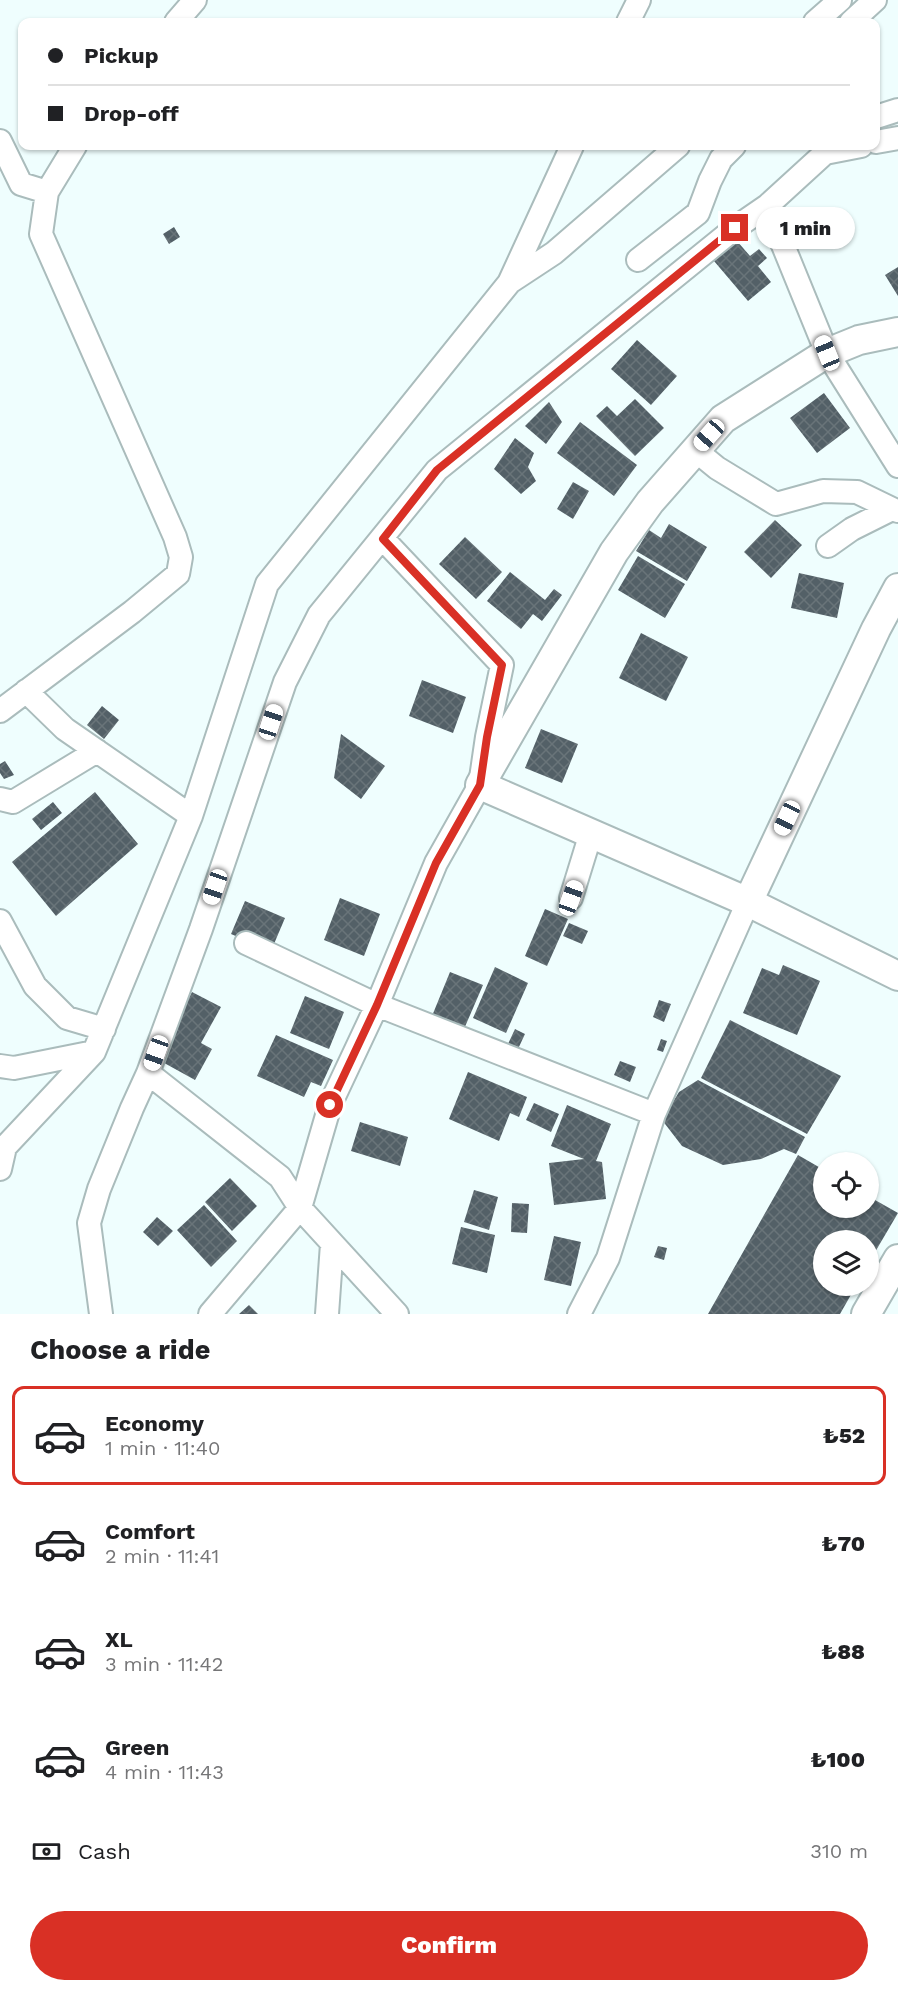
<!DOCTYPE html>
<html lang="en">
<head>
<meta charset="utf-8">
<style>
  :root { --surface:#fff; --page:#f6f6f6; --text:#202124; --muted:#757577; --line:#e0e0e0; --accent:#d93025 }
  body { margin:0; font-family:"Work Sans",sans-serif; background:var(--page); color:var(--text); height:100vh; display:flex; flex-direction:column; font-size:22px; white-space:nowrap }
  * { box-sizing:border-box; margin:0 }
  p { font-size:20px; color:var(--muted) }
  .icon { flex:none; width:33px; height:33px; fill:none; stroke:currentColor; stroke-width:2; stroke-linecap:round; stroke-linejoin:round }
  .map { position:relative; height:1314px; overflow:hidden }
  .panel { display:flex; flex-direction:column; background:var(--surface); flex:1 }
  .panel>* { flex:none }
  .top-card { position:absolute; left:18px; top:18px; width:862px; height:132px; border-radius:12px; box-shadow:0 2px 4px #0004; display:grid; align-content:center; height:132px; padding:0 30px; background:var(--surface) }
  .fabs { position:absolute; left:813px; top:1152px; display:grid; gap:12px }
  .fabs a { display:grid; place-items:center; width:66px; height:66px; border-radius:50%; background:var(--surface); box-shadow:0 2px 4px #0004; font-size:30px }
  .end { position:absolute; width:27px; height:27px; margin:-14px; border:8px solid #d93025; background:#fff; box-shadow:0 0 0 3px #fff }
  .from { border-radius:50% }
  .bubble { position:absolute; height:42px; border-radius:21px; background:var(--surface); box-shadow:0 2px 4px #0004; font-size:20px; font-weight:800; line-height:42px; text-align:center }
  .car { position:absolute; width:18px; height:36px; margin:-18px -9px; border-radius:8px; box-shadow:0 0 4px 2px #0007; background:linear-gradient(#fff 24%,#345 0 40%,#fff 0 76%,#345 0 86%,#fff 0) }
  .top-card b { display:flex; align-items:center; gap:21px; height:57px; font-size:22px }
  .top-card b+b { border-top:2px solid var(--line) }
  .top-card i { width:15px; height:15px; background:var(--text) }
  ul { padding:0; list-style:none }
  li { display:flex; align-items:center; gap:18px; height:99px; margin:0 12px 9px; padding:0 18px; border:3px solid transparent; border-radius:12px }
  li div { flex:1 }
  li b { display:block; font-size:22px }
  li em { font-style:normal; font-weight:800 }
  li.selected { border-color:var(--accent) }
  li>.icon { width:54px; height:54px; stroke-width:1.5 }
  h2 { padding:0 30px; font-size:27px; line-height:72px }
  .pay { display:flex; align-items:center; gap:15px; height:66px; padding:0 30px; font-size:22px }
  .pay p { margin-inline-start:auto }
  .button { display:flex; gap:12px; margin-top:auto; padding:12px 30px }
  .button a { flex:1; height:69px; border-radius:36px; background:var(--accent); color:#fff; font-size:24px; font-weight:800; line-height:69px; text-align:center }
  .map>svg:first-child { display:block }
  .building { fill:url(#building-cross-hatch) }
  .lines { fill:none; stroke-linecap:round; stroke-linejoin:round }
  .minor-casing { stroke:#aabcbc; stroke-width:26 }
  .tertiary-casing { stroke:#aabcbc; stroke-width:32 }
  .minor { stroke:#fff; stroke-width:22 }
  .tertiary { stroke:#fff; stroke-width:28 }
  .route { stroke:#d93025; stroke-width:8 }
</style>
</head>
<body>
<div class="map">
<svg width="898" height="1314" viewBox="0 0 898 1314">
  <defs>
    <pattern id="building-cross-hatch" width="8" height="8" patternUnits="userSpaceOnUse" patternTransform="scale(1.5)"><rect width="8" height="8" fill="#536067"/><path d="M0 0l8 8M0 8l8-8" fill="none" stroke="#697479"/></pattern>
  </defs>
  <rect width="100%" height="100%" fill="#effefe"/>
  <path class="building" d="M 174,227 L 180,237 L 169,244 L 163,234 Z
    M 737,241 L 750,256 L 759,249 L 767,258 L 758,266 L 771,282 L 748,301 L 714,261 Z
    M 898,267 L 898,296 L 885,275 Z
    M 637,340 L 677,376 L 651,405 L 611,369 Z
    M 824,393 L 850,428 L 817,453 L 790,418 Z
    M 635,399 L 664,428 L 635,456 L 596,416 L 607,406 L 617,416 Z
    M 549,402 L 562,422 L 546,444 L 525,426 Z
    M 580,422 L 637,465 L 614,496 L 557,453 Z
    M 515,438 L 534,453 L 528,467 L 536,481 L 521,494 L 494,469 Z
    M 573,482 L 589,491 L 573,519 L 557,509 Z
    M 775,520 L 802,545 L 771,578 L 744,552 Z
    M 669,524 L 707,547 L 687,581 L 636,551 L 649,530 L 661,538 Z
    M 465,537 L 502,572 L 476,599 L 439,564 Z
    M 638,556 L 685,584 L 665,618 L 618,590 Z
    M 510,572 L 545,600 L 554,589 L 562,595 L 542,621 L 533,614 L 521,629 L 487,601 Z
    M 799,573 L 844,583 L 837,618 L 791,608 Z
    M 641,633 L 688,657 L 666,701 L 619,678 Z
    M 422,680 L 466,697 L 453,733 L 409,716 Z
    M 102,706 L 119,720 L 104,739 L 87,725 Z
    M 541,729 L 578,744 L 562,783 L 525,768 Z
    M 341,734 L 385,766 L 361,799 L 334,778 Z
    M 5,761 L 14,775 L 4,779 L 0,773 L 0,764 Z
    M 95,792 L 138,844 L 56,916 L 12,862 Z
    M 53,802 L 62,813 L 41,830 L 32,819 Z
    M 340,898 L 380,914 L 364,956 L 324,940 Z
    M 245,901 L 285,918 L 271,951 L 231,934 Z
    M 545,909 L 568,919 L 547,966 L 525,956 Z
    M 569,923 L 588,931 L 582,944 L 563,936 Z
    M 783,965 L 820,981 L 797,1035 L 743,1013 L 762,968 L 779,975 Z
    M 495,967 L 528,983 L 506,1033 L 473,1018 Z
    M 450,972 L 483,985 L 464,1029 L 432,1016 Z
    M 192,992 L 221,1007 L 201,1043 L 212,1049 L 195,1080 L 157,1059 Z
    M 305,996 L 344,1012 L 329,1049 L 290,1033 Z
    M 659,1000 L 671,1004 L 664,1022 L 653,1017 Z
    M 730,1020 L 841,1076 L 807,1134 L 701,1078 Z
    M 515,1029 L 525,1034 L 518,1049 L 508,1044 Z
    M 276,1035 L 333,1060 L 321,1086 L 311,1082 L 304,1097 L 257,1076 Z
    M 661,1039 L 667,1041 L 663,1052 L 657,1050 Z
    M 620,1061 L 636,1067 L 630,1082 L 614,1075 Z
    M 468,1072 L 527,1097 L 519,1117 L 510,1113 L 499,1141 L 449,1119 Z
    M 698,1080 L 805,1137 L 796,1154 L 784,1149 L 761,1159 L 723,1165 L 682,1146 L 662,1120 L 679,1092 Z
    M 534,1103 L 559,1114 L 551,1132 L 526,1120 Z
    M 567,1105 L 611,1124 L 596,1161 L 602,1162 L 606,1199 L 554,1205 L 549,1163 L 584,1159 L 551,1146 Z
    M 360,1122 L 408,1137 L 400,1166 L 351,1151 Z
    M 798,1155 L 824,1170 L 824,1208 L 868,1208 L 868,1196 L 898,1213 L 868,1264 L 868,1240 L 824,1240 L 824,1286 L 856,1286 L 840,1314 L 708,1314 Z
    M 230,1178 L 257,1206 L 232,1231 L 205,1202 Z
    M 474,1190 L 498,1197 L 489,1230 L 464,1222 Z
    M 512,1203 L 529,1204 L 527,1233 L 511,1232 Z
    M 204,1205 L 237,1241 L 211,1267 L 177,1230 Z
    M 157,1217 L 173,1231 L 158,1246 L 143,1232 Z
    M 461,1227 L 495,1235 L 487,1273 L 452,1264 Z
    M 554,1236 L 581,1242 L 571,1286 L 544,1280 Z
    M 658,1246 L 667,1248 L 664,1260 L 654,1257 Z
    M 249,1305 L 258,1314 L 239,1314 Z"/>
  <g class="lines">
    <g class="minor-casing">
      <path id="minor" d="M 176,22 L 195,0
        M 628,22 L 639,0
        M 815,22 L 840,0
        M 851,22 L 875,0
        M 876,117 L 898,110
        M 0,141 L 21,184 L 47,192
        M 876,142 L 898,138
        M 767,206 L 825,153 L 861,146
        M 638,260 L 698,213 L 710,181 L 721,159 L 734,146
        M 510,282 L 554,253 L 678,146
        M 695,450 L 717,468 L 776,504 L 823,491 L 857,492 L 892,509
        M 828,546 L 852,529 L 892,509 L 898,511
        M 26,691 L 65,729 L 191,816
        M 0,711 L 132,612 L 178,574 L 181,557 L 175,537 L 41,234 L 47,192 L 75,146
        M 0,799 L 13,802 L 97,751
        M 571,898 L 591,833
        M 0,921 L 35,986 L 67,1018 L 104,1029
        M 246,943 L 377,1005 L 654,1114
        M 0,1066 L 14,1068 L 94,1052
        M 148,1073 L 280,1177 L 300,1208 L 397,1314
        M 0,1169 L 5,1147 L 94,1052 L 191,816 L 267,584 L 509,283 L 572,146
        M 101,1314 L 89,1223 L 99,1189 L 132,1108 L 148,1073 L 201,929 L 285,682 L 319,615 L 437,470 L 735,228 L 767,206 L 827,353 L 898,466
        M 210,1314 L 300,1208 L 330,1105 L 377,1005 L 436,863 L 480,785 L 487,737 L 502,665 L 383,539
        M 327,1314 L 332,1244
        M 579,1314 L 608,1258 L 654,1114 L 748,902"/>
    </g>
    <g class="tertiary-casing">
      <path id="tertiary" d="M 898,332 L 859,340 L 827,353 L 723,419 L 650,502 L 614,552 L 480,785 L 748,902 L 898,976
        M 748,902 L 876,629 L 898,588
        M 866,1314 L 898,1259"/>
    </g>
    <use href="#minor" class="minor"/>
    <use href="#tertiary" class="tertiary"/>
  </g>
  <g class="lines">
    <path class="route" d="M 330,1105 L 377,1005 L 436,863 L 480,785 L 487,737 L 502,665 L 383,539 L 437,470 L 735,228"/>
  </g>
</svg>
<div class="fabs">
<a><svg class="icon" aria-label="locate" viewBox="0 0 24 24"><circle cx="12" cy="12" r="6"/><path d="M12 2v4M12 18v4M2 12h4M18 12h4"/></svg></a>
<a><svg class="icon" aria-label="layers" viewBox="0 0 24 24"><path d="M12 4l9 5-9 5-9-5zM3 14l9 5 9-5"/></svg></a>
</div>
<i class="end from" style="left:330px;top:1105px"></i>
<i class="end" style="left:735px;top:228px"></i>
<div class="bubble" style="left:756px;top:207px;width:99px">1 min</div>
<i class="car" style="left:827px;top:353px;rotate:338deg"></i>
<i class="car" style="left:709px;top:435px;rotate:222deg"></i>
<i class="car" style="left:271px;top:722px;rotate:18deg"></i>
<i class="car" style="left:787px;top:818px;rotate:205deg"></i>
<i class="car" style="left:215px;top:887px;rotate:199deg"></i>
<i class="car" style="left:571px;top:898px;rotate:20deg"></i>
<i class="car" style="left:156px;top:1053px;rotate:200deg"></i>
<div class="top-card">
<b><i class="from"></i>Pickup</b>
<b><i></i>Drop-off</b>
</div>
</div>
<section class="panel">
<h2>Choose a ride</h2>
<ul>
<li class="selected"><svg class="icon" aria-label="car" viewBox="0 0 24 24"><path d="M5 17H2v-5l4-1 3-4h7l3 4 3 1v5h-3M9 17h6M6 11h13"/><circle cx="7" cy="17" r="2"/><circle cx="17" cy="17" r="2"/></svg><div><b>Economy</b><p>1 min · 11:40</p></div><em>₺52</em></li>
<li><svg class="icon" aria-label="car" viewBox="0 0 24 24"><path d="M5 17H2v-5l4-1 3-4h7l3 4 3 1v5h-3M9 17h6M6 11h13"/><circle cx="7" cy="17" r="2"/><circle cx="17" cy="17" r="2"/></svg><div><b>Comfort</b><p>2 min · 11:41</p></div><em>₺70</em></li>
<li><svg class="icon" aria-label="car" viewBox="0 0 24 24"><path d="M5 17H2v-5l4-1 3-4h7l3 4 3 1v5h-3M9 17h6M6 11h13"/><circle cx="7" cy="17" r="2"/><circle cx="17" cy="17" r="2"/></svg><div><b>XL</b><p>3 min · 11:42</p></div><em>₺88</em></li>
<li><svg class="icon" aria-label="car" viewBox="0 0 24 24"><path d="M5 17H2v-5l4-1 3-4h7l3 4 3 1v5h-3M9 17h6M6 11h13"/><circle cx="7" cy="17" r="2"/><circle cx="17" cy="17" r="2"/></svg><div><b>Green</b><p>4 min · 11:43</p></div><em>₺100</em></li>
</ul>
<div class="pay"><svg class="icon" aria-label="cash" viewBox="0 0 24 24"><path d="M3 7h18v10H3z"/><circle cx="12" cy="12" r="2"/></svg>Cash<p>310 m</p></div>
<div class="button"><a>Confirm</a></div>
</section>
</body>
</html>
